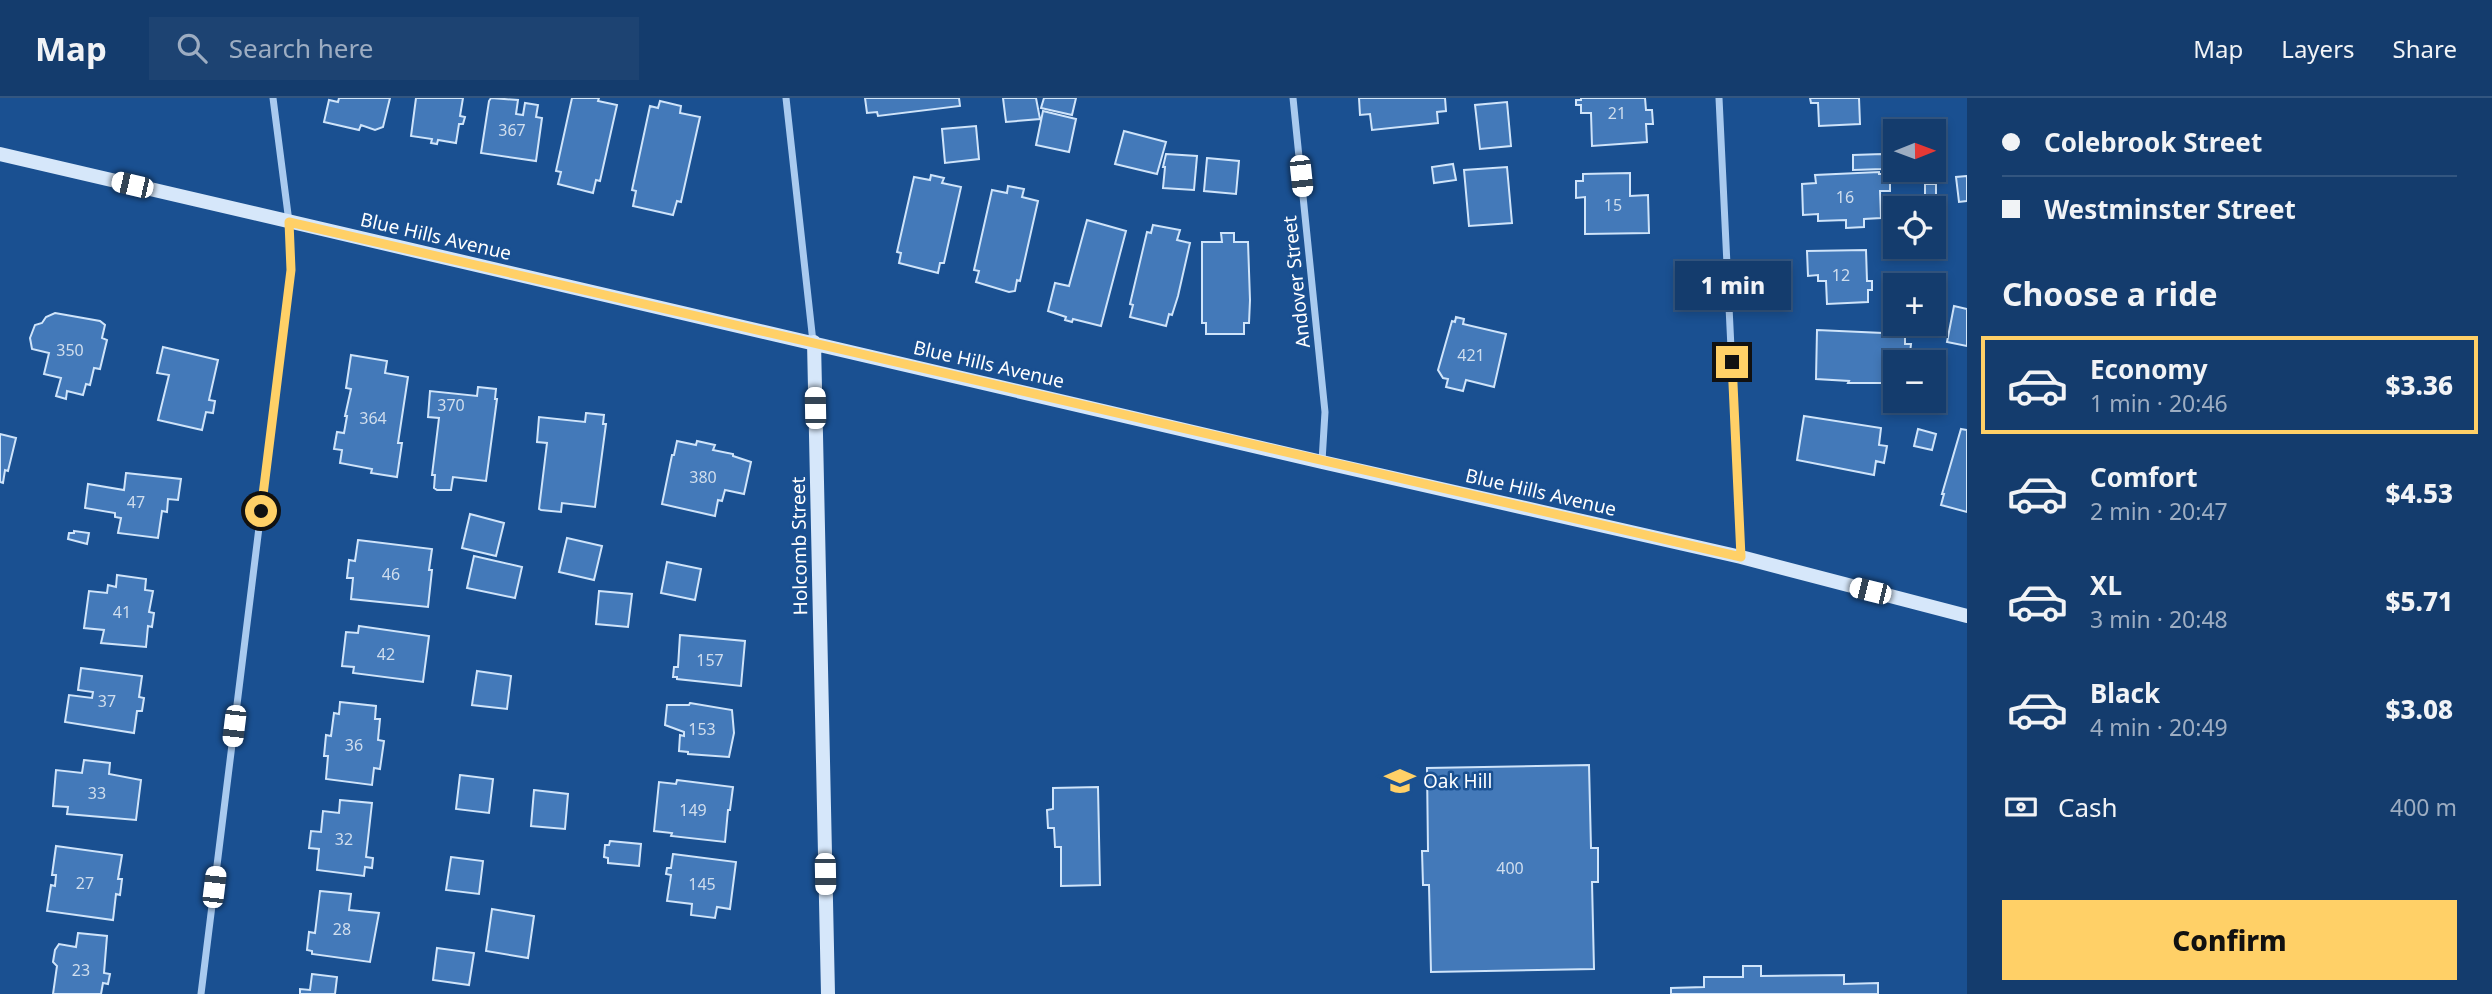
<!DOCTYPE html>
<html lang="en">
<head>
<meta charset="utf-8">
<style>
  :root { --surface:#143c6d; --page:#1d4372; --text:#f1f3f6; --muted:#9dadc2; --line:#335680; --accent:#ffd067 }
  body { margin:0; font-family:"Noto Sans",sans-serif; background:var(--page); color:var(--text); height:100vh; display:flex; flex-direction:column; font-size:26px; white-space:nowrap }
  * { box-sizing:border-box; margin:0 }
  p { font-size:23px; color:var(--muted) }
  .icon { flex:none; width:38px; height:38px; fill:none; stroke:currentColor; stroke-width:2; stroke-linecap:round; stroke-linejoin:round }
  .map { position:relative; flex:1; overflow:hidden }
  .sheet { display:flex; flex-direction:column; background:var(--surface); width:525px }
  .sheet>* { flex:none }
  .guide { display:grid; align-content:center; height:154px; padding:0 35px; background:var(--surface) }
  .needle { width:46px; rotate:89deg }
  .buttons { position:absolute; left:1883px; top:21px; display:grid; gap:14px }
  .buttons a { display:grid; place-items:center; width:63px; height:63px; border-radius:0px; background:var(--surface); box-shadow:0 4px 10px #0003,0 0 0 2px var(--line); font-size:35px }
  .end { position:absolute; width:32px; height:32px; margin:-16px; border:9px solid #ffd067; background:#111; box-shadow:0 0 0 4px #111 }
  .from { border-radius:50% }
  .bubble { position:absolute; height:49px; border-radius:0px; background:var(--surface); box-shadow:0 4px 10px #0003,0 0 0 2px var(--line); font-size:23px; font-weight:800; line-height:49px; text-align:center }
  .car { position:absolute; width:21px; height:42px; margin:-21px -10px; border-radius:9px; box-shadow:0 0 5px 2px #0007; background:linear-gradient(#fff 24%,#345 0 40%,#fff 0 76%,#345 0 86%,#fff 0) }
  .guide b { display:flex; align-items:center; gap:24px; height:66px; font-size:26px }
  .guide b+b { border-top:2px solid var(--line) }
  .guide i { width:18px; height:18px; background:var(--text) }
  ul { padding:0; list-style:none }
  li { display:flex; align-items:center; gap:21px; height:98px; margin:0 14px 10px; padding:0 21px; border:4px solid transparent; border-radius:0px }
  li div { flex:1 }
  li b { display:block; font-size:26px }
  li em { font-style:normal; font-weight:800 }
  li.selected { border-color:var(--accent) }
  li>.icon { width:63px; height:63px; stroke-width:1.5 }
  h2 { padding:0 35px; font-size:32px; line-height:84px }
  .pay { display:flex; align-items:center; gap:18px; height:77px; padding:0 35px; font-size:26px }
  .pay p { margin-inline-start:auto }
  .action { display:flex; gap:14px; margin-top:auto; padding:14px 35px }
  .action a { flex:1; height:80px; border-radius:0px; background:var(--accent); color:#111; font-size:28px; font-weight:800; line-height:80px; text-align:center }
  header { display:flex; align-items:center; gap:42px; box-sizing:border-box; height:98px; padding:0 35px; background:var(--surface); border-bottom:2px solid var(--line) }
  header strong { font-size:33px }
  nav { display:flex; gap:38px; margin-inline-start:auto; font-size:24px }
  .search { width:490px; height:63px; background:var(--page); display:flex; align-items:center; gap:18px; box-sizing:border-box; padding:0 24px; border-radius:0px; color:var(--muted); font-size:26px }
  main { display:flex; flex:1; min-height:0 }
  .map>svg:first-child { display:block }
  .building { fill:#4379b9; stroke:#cfe4fa; stroke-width:2 }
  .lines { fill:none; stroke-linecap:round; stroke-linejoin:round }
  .street { stroke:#a9caef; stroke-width:7 }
  .secondary { stroke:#d6e7fa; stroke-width:14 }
  .route { stroke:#ffd067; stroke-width:9 }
  .labels { text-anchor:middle; stroke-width:5; stroke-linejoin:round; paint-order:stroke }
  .number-label { font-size:16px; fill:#d0deee }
  .street-label { font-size:19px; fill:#fff; stroke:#1a5091 }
  .poi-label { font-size:19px; fill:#fff; stroke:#1a5091; text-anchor:start }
</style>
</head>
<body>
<header>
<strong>Map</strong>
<div class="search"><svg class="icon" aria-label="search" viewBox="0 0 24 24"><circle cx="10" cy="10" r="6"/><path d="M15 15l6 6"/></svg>Search here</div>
<nav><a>Map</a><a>Layers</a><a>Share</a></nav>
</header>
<main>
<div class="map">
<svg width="1967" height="896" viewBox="0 0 1967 896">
  <rect width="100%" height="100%" fill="#1a5091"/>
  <path class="building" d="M 339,0 L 390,0 L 383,29 L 375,32 L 361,27 L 359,32 L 324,24 L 329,2 L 338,4 Z
    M 416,0 L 463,0 L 460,18 L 465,19 L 463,26 L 459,26 L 456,45 L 438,42 L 437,46 L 431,45 L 432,41 L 411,38 Z
    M 491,0 L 518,2 L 516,16 L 523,17 L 525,5 L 538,7 L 536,19 L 542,20 L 536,63 L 481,55 L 489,3 Z
    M 572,0 L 599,0 L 598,3 L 617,7 L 600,83 L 596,82 L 593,95 L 558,86 L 561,74 L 556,73 Z
    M 865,0 L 959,0 L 960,8 L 878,18 L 877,14 L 867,15 Z
    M 1003,0 L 1036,0 L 1040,21 L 1006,24 Z
    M 1044,0 L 1076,0 L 1072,17 L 1041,10 Z
    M 1359,0 L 1445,0 L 1446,13 L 1437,14 L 1438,25 L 1372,32 L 1370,16 L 1360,17 Z
    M 1581,0 L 1645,0 L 1646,12 L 1652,12 L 1653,26 L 1646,26 L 1647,44 L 1592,48 L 1591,15 L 1581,15 L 1581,7 L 1576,7 L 1576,2 L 1581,2 Z
    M 1810,0 L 1859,0 L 1860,26 L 1819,28 L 1818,5 L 1811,5 Z
    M 660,3 L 681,8 L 680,15 L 700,19 L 681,104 L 677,103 L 673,117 L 633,108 L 636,93 L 632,92 L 650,8 L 658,10 Z
    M 1507,4 L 1511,48 L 1480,51 L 1475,7 Z
    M 1043,13 L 1076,21 L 1069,54 L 1036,47 Z
    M 976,28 L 979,61 L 945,65 L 942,31 Z
    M 1124,33 L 1166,44 L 1157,76 L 1115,66 Z
    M 1166,56 L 1197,58 L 1194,92 L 1163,90 L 1165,69 L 1163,69 Z
    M 1882,56 L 1883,71 L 1853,72 L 1853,57 Z
    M 1207,60 L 1239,63 L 1236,96 L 1204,93 Z
    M 1453,66 L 1456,82 L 1434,85 L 1432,69 Z
    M 1507,69 L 1512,125 L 1469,128 L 1464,72 Z
    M 1879,74 L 1879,76 L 1890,76 L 1890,93 L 1880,93 L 1881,120 L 1864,121 L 1864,129 L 1846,130 L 1846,122 L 1818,123 L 1818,116 L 1803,117 L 1802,86 L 1816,85 L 1815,77 Z
    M 1630,75 L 1630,98 L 1648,97 L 1649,135 L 1585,136 L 1585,99 L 1576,100 L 1576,83 L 1583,83 L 1583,76 Z
    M 931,77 L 944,80 L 942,85 L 961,89 L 944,165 L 940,165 L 938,175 L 899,165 L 901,155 L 897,154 L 914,79 L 930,82 Z
    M 1967,78 L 1967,103 L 1959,104 L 1956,79 Z
    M 1925,86 L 1936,86 L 1936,99 L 1925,99 Z
    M 1008,88 L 1024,91 L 1022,99 L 1038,103 L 1020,183 L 1017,182 L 1015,193 L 1009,194 L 976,184 L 979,173 L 974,172 L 992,92 L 1007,95 Z
    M 1087,122 L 1126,133 L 1101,228 L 1073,221 L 1072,224 L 1065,222 L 1066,219 L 1048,213 L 1055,185 L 1069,188 Z
    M 1153,127 L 1180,132 L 1177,142 L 1190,145 L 1178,198 L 1172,217 L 1169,216 L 1166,228 L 1130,219 L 1133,207 L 1130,206 L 1147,134 L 1151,135 Z
    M 1221,135 L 1234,135 L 1234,144 L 1248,144 L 1250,202 L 1249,225 L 1244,225 L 1244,236 L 1206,236 L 1206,225 L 1202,225 L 1202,144 L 1222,144 Z
    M 1866,152 L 1867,183 L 1872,183 L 1872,192 L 1868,192 L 1868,204 L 1827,206 L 1826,183 L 1818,183 L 1818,177 L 1808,178 L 1807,153 Z
    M 1934,183 L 1935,216 L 1934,187 L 1900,187 L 1899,184 Z
    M 1954,208 L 1967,211 L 1967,248 L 1947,244 Z
    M 55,215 L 100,223 L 105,227 L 102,240 L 107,242 L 100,271 L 94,270 L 90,287 L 86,286 L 83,297 L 67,293 L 66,301 L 56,298 L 61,280 L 44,276 L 49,255 L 32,251 L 30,240 L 35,227 L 42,225 L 46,219 Z
    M 1456,219 L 1464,221 L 1463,226 L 1506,236 L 1494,289 L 1466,282 L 1463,293 L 1446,289 L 1448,281 L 1443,280 L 1438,272 L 1452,223 L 1455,224 Z
    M 1817,232 L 1905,236 L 1905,246 L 1911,246 L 1910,255 L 1905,255 L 1905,264 L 1895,264 L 1895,285 L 1848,285 L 1849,283 L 1816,281 Z
    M 163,249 L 218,262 L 209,302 L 215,303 L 213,315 L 206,314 L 202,332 L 158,322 L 169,277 L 157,275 Z
    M 351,257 L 387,263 L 385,275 L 408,279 L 398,345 L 402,345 L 397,379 L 371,375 L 372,371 L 340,365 L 342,352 L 334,351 L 337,334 L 344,335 L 347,318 L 345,318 L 351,291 L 346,290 Z
    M 478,289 L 496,291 L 495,301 L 497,301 L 486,383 L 453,379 L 451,392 L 437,392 L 434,390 L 435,377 L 432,377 L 439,320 L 428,319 L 430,293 L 477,298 Z
    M 586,315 L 604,317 L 603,326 L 606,326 L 595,409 L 562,405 L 561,414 L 541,412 L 539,411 L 547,345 L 537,344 L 539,319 L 585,324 Z
    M 1804,318 L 1881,330 L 1879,347 L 1887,348 L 1884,365 L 1876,363 L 1874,377 L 1797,362 Z
    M 1918,331 L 1936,336 L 1932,352 L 1914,348 Z
    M 1961,331 L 1967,332 L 1967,414 L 1941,407 L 1944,396 L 1942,396 Z
    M 0,336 L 16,340 L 8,373 L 5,372 L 3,385 L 0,384 Z
    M 677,343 L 696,347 L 697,343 L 715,347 L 713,352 L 733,356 L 733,358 L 751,364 L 744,396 L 725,392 L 722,403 L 718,402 L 715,418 L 662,406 L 672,357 L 674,357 Z
    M 126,375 L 181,381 L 178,402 L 168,401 L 167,414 L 162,413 L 158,440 L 118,435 L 121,420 L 115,419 L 115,415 L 85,410 L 88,386 L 124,392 Z
    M 470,416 L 504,425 L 496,458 L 462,450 Z
    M 74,433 L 89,435 L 87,446 L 68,441 L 69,435 L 74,435 Z
    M 567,440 L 602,448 L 594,482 L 559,474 Z
    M 358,442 L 432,451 L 429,472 L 432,472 L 428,509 L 351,501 L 353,480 L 347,480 L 349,462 L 355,463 Z
    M 474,458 L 522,469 L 515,500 L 467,490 Z
    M 667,464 L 701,471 L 695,502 L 661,495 Z
    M 117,477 L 146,481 L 145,492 L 153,493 L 149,514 L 154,515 L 152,529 L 148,528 L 146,549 L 101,545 L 104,532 L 84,530 L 89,493 L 107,495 L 108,487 L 116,489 Z
    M 599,493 L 632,496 L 628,529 L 596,526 Z
    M 359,528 L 429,538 L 423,584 L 353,575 L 354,569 L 342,568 L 346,534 L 358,535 Z
    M 680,537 L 745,543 L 741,588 L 677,581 L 677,579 L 673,579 L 674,569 L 678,569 Z
    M 81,570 L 142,578 L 139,599 L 144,600 L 142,613 L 137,613 L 134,635 L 65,624 L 69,597 L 92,600 L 93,594 L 78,592 Z
    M 477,573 L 511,578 L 507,611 L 472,607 Z
    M 340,604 L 376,608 L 375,621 L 380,621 L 378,642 L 384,643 L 380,671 L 374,670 L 372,687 L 326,681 L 328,658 L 324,658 L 326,637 L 331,638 L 334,615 L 339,616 Z
    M 690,605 L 732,612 L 734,635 L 729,659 L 688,656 L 688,654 L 679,653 L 680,637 L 684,638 L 684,634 L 665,627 L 667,607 L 689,607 Z
    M 84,662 L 110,665 L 109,676 L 141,682 L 136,722 L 67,716 L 68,709 L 53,708 L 56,672 L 82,675 Z
    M 1589,667 L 1591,750 L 1598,750 L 1598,784 L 1592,784 L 1594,871 L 1431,874 L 1429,787 L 1423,787 L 1422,753 L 1428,753 L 1427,670 Z
    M 460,677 L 493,681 L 489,715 L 456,711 Z
    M 677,682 L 733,689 L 730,712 L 728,712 L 725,744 L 671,738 L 672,735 L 654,733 L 659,684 L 676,686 Z
    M 1098,689 L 1100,787 L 1061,788 L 1061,749 L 1055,749 L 1054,730 L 1048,730 L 1047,712 L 1053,711 L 1053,690 Z
    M 534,692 L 568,696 L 565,731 L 531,728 Z
    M 340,702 L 372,705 L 366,759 L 373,760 L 372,770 L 365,769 L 364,778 L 317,772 L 319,751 L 309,750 L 311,733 L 321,734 L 323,713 L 339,715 Z
    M 610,743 L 641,746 L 639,768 L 608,765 L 608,760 L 604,759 L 605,747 L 609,747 Z
    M 56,748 L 122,757 L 118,781 L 122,781 L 120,797 L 116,796 L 113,822 L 47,813 L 51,787 L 55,788 L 56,777 L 52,777 Z
    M 673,756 L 736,764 L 730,811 L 717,809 L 715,820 L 691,817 L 692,806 L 667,803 L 671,777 L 666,776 L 667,770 L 671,770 Z
    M 451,759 L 483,763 L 479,796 L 446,792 Z
    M 320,793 L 351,796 L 349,812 L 379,815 L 370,864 L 312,856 L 312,853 L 307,852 L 309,834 L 315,835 Z
    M 492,811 L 534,818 L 528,860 L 486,853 Z
    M 78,835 L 107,838 L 104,875 L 110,876 L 108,886 L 103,885 L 101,896 L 53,896 L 57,868 L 53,864 L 55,852 L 59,846 L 76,849 Z
    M 437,850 L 474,855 L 469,887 L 433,882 Z
    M 1743,868 L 1761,868 L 1761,878 L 1844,877 L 1844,886 L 1878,885 L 1878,896 L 1671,896 L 1671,890 L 1704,889 L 1704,879 L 1743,879 Z
    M 312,876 L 337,879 L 335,896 L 300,896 L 300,891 L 310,892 Z"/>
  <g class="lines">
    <path class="street" d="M 786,0 L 813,244
      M 1293,0 L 1325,314 L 1322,363
      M 1719,0 L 1741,459
      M 201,896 L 291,172 L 289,124 L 273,0"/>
    <path class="secondary" d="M 0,56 L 1322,364 L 1741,459 L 1967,518
      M 814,244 L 828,896"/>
  </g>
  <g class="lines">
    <path class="route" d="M 261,413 L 291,172 L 289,124 L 1741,459 L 1732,264"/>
  </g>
  <defs>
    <g id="school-bare" transform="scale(2.415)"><path d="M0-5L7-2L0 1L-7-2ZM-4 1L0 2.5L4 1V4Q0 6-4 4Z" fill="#ffd067" stroke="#1a5091" stroke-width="2.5" paint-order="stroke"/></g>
  </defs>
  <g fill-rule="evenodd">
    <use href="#school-bare" x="1400" y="683"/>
  </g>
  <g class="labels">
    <g class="number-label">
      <text x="1617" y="21">21</text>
      <text x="512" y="38">367</text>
      <text x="1845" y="105">16</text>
      <text x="1613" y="113">15</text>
      <text x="1841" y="183">12</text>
      <text x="70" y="258">350</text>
      <text x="1471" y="263">421</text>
      <text x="451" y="313">370</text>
      <text x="373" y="326">364</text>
      <text x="703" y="385">380</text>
      <text x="136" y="410">47</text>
      <text x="391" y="482">46</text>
      <text x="122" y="520">41</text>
      <text x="386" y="562">42</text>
      <text x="710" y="568">157</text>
      <text x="107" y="609">37</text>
      <text x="702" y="637">153</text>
      <text x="354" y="653">36</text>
      <text x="97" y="701">33</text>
      <text x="693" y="718">149</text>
      <text x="344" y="747">32</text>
      <text x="1510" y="776">400</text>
      <text x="85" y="791">27</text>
      <text x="702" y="792">145</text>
      <text x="342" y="837">28</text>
      <text x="81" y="878">23</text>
    </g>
    <g class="street-label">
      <text transform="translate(436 138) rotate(13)" y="7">Blue Hills Avenue</text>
      <text transform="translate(1296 184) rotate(-96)" y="7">Andover Street</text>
      <text transform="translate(989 266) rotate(13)" y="7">Blue Hills Avenue</text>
      <text transform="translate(1541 394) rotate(13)" y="7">Blue Hills Avenue</text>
      <text transform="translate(799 448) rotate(-91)" y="7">Holcomb Street</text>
    </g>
    <g class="poi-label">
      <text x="1423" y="690">Oak Hill</text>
    </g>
  </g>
</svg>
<div class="buttons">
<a><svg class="needle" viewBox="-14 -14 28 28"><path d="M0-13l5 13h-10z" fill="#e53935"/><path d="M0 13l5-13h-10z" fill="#9dadc2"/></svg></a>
<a><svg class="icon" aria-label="locate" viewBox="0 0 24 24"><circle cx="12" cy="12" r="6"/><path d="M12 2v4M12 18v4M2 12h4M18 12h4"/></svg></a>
<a>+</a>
<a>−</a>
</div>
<i class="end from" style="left:261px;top:413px"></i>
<i class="end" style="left:1732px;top:264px"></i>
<div class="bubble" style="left:1675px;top:163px;width:116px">1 min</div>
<i class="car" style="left:1301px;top:78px;rotate:174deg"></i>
<i class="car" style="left:132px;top:87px;rotate:283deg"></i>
<i class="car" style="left:815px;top:310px;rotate:359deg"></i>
<i class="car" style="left:1870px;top:493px;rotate:284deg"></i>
<i class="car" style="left:234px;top:628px;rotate:187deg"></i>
<i class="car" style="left:825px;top:776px;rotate:179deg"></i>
<i class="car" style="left:214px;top:789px;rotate:7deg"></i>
</div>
<section class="sheet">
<div class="guide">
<b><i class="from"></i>Colebrook Street</b>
<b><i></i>Westminster Street</b>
</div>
<h2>Choose a ride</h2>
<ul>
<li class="selected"><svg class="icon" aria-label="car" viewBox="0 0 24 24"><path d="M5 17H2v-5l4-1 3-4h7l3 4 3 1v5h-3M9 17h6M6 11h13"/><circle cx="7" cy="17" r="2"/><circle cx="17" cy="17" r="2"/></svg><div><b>Economy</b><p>1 min · 20:46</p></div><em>$3.36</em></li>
<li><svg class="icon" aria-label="car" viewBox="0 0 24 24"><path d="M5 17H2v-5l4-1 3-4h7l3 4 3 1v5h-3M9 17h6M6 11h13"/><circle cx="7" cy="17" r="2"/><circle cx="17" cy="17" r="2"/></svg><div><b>Comfort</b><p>2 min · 20:47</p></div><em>$4.53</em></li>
<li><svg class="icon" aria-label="car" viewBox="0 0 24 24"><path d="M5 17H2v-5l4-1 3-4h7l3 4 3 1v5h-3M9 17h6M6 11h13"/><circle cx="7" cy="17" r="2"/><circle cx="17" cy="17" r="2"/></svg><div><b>XL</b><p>3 min · 20:48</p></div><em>$5.71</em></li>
<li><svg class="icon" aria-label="car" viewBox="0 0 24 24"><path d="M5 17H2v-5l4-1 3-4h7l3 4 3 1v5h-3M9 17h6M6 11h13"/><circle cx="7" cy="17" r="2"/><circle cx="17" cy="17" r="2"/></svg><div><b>Black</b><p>4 min · 20:49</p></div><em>$3.08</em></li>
</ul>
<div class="pay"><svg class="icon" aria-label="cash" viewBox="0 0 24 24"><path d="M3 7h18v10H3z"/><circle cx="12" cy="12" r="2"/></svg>Cash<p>400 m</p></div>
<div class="action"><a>Confirm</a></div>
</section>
</main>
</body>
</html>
